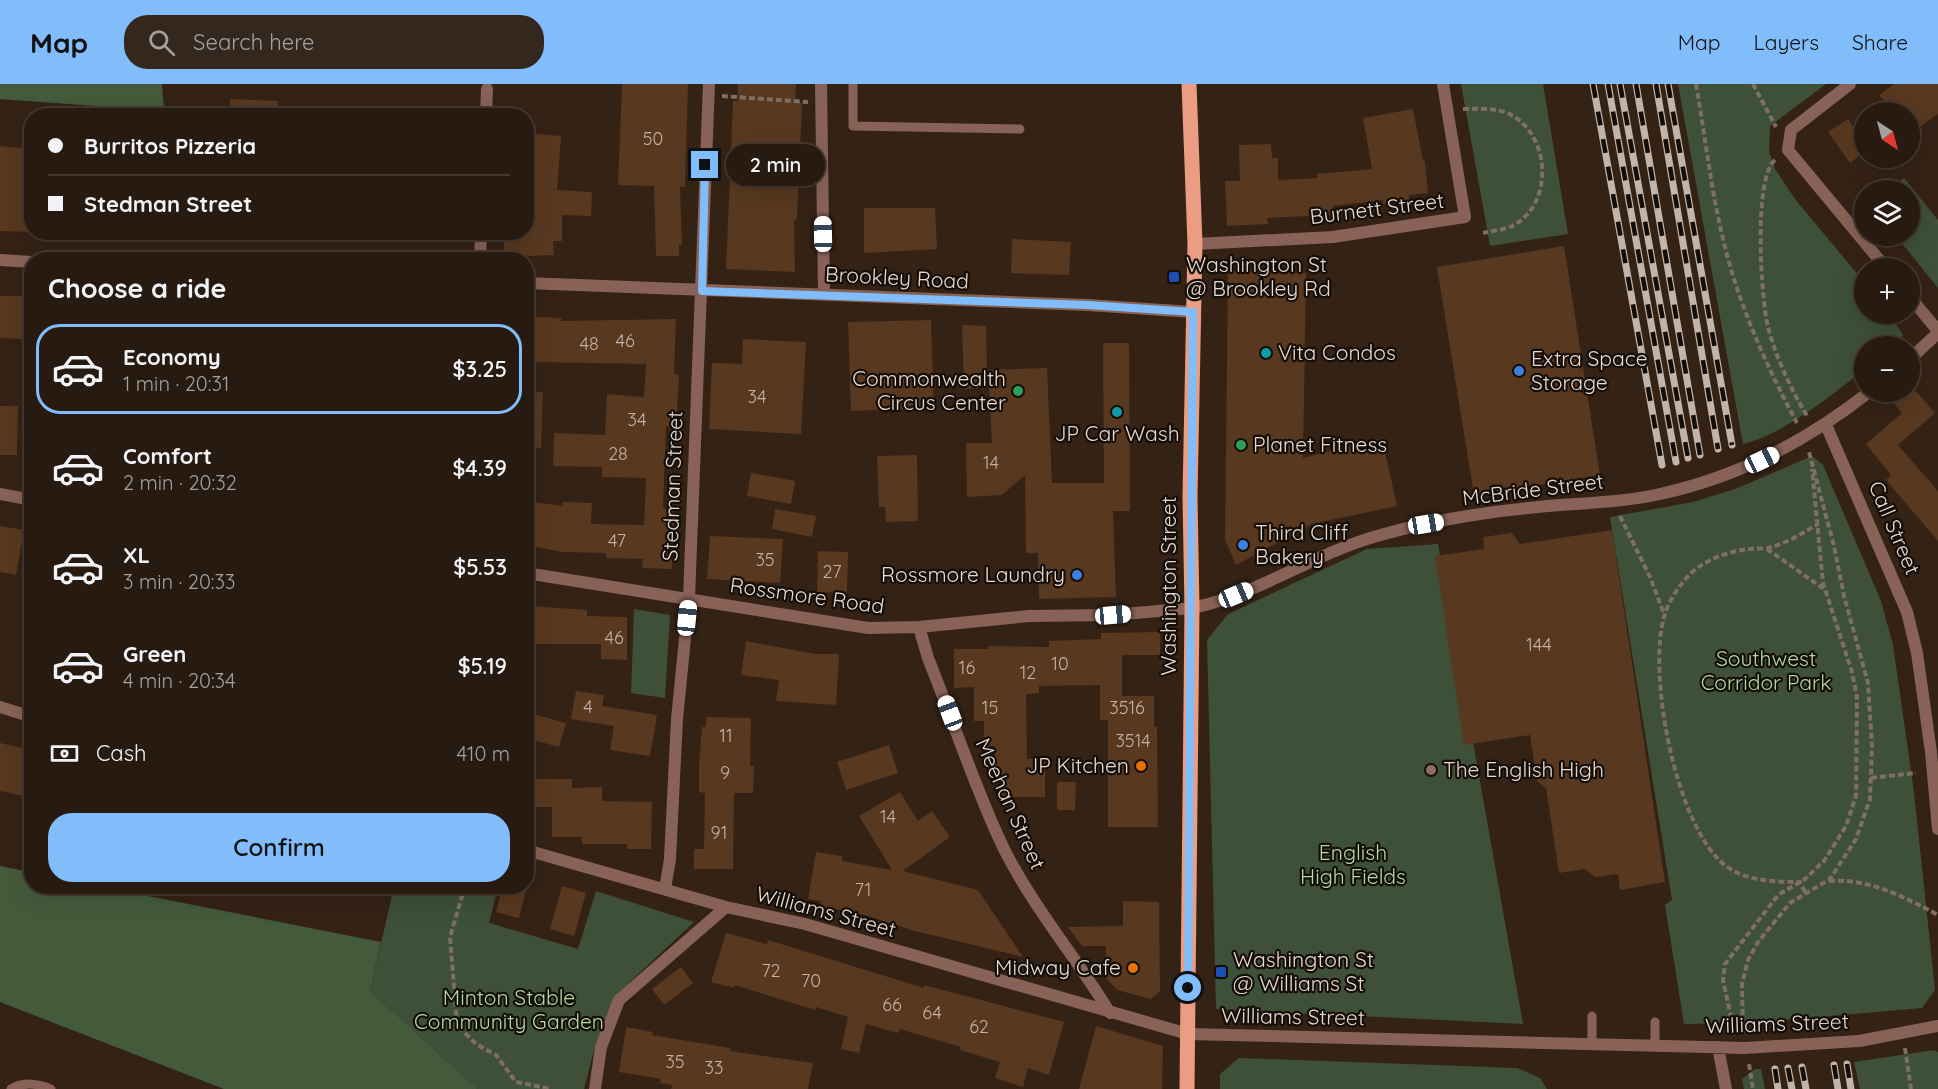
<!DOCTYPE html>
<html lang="en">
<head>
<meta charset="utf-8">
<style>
  :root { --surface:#271a10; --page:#33271e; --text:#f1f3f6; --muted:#a4a19f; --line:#433830; --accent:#81bdfa }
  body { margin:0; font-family:Quicksand,sans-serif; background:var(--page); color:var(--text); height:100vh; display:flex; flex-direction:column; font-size:22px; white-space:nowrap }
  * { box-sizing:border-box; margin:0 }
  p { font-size:20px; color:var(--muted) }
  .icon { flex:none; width:33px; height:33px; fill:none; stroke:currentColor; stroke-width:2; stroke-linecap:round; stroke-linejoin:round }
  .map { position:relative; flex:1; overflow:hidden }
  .details { position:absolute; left:24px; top:168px; width:510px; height:642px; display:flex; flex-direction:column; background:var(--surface); border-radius:24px; box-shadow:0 6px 24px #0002,0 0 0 2px var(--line) }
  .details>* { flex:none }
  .banner { position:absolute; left:24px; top:24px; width:510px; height:132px; border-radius:24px; box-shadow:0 6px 24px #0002,0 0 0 2px var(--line); display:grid; align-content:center; height:132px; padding:0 24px; background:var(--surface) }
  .needle { width:39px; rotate:144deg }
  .fabs { position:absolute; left:1854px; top:18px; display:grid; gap:12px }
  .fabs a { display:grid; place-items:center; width:66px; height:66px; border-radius:50%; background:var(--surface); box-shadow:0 6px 24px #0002,0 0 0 2px var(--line); font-size:30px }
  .end { position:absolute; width:27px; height:27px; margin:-14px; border:8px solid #81bdfa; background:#111; box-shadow:0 0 0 3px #111 }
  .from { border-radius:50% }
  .bubble { position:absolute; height:42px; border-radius:21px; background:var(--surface); box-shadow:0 6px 24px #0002,0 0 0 2px var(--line); font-size:20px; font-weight:600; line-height:42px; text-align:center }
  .car { position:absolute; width:18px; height:36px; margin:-18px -9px; border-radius:8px; box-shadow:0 0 4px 2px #0007; background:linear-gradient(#fff 24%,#345 0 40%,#fff 0 76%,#345 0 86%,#fff 0) }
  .banner b { display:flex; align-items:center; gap:21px; height:57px; font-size:22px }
  .banner b+b { border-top:2px solid var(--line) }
  .banner i { width:15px; height:15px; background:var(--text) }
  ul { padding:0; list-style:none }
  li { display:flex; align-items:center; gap:18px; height:90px; margin:0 12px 9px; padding:0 12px; border:3px solid transparent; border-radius:24px }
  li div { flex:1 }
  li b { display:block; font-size:22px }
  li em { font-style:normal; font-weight:600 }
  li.on { border-color:var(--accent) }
  li>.icon { width:54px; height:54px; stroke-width:1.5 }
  h2 { padding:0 24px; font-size:27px; line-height:72px }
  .pay { display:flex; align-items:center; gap:15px; height:66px; padding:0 24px; font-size:22px }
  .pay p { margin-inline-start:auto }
  .action { display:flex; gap:12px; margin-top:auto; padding:12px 24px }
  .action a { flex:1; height:69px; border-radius:24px; background:var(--accent); color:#111; font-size:24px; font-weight:600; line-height:69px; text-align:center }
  header { display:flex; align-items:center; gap:36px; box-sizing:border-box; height:84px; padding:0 30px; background:var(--accent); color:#111 }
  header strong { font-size:28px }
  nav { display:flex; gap:33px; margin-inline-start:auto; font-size:21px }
  .search { width:420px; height:54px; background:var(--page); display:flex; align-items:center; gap:15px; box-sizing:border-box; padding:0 21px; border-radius:24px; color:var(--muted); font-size:22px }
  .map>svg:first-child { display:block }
  .green { fill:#3e5038 }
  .forest { fill:#435b3b }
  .building { fill:#58381f }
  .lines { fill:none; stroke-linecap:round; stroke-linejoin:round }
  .path { stroke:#7e6e63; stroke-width:4; stroke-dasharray:6 3; stroke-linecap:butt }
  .service { stroke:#886256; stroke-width:9 }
  .minor { stroke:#886256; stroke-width:12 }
  .tertiary { stroke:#886256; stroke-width:12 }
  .primary { stroke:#eb9d83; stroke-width:15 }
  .rail-casing { stroke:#c1b4aa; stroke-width:7 }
  .rail { stroke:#150d08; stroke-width:4.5; stroke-dasharray:14; stroke-linecap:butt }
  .route { stroke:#81bdfa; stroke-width:8 }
  .transit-dot { fill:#1a4fb4; stroke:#150d08; stroke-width:2 }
  .culture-dot { fill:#0f9aa8; stroke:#150d08; stroke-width:2 }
  .shop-dot { fill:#3f7fe0; stroke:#150d08; stroke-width:2 }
  .leisure-dot { fill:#2e9e5b; stroke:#150d08; stroke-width:2 }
  .food-dot { fill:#e8710a; stroke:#150d08; stroke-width:2 }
  .education-dot { fill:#8d6e63; stroke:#150d08; stroke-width:2 }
  .labels { text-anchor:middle; stroke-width:4.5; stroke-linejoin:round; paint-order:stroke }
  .number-label { font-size:18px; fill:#c2b1a4 }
  .street-label { font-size:21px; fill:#e5d9d0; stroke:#150d08 }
  .poi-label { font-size:21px; fill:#e5d9d0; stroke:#150d08; text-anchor:start }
  .park-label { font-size:21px; fill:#b1dba3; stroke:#150d08 }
</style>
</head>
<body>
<header>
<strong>Map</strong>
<div class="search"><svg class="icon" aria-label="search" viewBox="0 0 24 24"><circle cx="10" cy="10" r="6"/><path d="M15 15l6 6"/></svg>Search here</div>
<nav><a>Map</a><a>Layers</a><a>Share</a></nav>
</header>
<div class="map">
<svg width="1938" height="1005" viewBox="0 0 1938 1005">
  <rect width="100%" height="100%" fill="#342215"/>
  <path class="green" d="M 1461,0 L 1543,0 L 1568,150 L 1490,162 Z
    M 1678,0 L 1826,0 L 1770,42 L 1769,68 L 1775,85 L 1795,115 L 1864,198 L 1864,230 L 1890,230 L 1903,251 L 1894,262 L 1864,262 L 1864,286 C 1828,313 1787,349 1743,360 Z
    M 1904,94 L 1938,136 L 1938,204 L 1896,152 L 1910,152 L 1910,106 L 1889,106 Z
    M 1812,372 L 1823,381 L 1881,517 L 1893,561 L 1914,708 L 1935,906 L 1922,924 L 1749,939 L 1684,940 L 1665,821 L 1672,816 L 1610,433 L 1693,418 L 1738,404 Z
    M 1438,460 L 1523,940 L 1216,925 L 1207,556 L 1228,530 L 1367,465 Z
    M 634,525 L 670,531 L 665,614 L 631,609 Z
    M 394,803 L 498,803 L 489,839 L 578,865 L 596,807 L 694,838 L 616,911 L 595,962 L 584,1005 L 478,1005 L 370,907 Z
    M 1934,966 L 1938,968 L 1938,1005 L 1860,1005 L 1854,978 Z
    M 1239,974 L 1517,984 L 1540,994 L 1547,1005 L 1220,1005 L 1220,990 Z
    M 1755,985 L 1761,985 L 1765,1005 L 1744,1005 L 1742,995 Z"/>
  <path class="forest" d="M 0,0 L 162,0 L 164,27 L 0,15 Z
    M 0,782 L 31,788 L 32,802 L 102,803 L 381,858 L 370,907 L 478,1005 L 224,1005 L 0,918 Z"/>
  <path class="building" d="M 622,0 L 688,0 L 685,103 L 680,103 L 682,161 L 679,161 L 679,172 L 656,172 L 654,102 L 618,101 Z
    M 738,0 L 796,0 L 795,19 L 802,19 L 797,135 L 794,136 L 795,188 L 726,185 L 733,17 L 738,17 Z
    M 1894,0 L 1938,0 L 1938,30 L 1910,50 L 1910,28 L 1893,28 L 1879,11 Z
    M 230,15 L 278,17 L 278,32 L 229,32 Z
    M 1413,25 L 1423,77 L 1425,77 L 1428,109 L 1409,111 L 1410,118 L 1383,120 L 1383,116 L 1333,122 L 1333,131 L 1267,134 L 1268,140 L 1227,142 L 1225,97 L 1240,97 L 1239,61 L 1271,60 L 1272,74 L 1278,74 L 1278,96 L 1317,94 L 1317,90 L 1372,85 L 1363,34 Z
    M 1848,35 L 1864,59 L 1864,68 L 1850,79 L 1828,48 Z
    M 526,49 L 561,52 L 557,106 L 592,108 L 591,132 L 562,131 L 562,157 L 553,157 L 554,171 L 504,173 L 504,148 L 526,148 Z
    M 0,62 L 32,65 L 32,148 L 0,147 Z
    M 864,124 L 935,124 L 937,165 L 864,169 Z
    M 1012,155 L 1071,158 L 1069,191 L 1011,189 Z
    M 1564,162 L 1600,391 L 1474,411 L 1437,183 Z
    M 1228,187 L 1306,189 L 1303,374 L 1382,354 L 1397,422 L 1312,440 L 1236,481 L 1225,456 Z
    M 0,212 L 26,212 L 26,255 L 0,254 Z
    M 536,233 L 561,234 L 561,237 L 676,235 L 674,290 L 679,291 L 676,343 L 666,342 L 663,425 L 674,425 L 672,485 L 642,484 L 643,475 L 606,474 L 606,469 L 562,468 L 526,461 L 526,417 L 563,422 L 563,418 L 592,419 L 591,440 L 644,441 L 646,394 L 602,393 L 602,383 L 553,382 L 554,349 L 605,351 L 607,310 L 644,313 L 646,280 L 535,278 Z
    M 931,236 L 934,324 L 851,327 L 848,238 Z
    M 962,241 L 986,242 L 987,286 L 1047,284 L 1052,399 L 1104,399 L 1103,259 L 1129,259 L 1130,427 L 1113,427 L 1116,513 L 1039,515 L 1038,469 L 1026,469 L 1025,391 L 1002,411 L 967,413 L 966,359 L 992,359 L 989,303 L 964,305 Z
    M 743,255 L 806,258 L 801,350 L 709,345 L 712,279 L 742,280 Z
    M 1913,304 L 1935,329 L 1898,361 L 1938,407 L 1938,457 L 1886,396 L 1891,391 L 1866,360 L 1902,329 L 1894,319 Z
    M 526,308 L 543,308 L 541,364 L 526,364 Z
    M 0,322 L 18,322 L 17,371 L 0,371 Z
    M 917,371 L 918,437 L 886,438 L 885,423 L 879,423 L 877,372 Z
    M 751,389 L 795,397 L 791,420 L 747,412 Z
    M 775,425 L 816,432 L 812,453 L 772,445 Z
    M 0,442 L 24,446 L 16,491 L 0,488 Z
    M 1612,446 L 1665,798 L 1620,806 L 1618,790 L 1595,793 L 1585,785 L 1559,789 L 1546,704 L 1537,697 L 1530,651 L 1464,661 L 1435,472 L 1484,465 L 1483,453 L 1512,449 L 1520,460 Z
    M 710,452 L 783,455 L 780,499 L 707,495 Z
    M 818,467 L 848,468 L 847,509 L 817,508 Z
    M 531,522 L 587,526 L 587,532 L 627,533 L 627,576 L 601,575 L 601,560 L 530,560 Z
    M 1160,548 L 1160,571 L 1122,571 L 1122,612 L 1154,612 L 1154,643 L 1157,643 L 1158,743 L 1108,743 L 1108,636 L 1100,636 L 1100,601 L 1039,602 L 1039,609 L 1026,610 L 1027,675 L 1045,674 L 1045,713 L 1002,713 L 1001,689 L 995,689 L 995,662 L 984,662 L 984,637 L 974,637 L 974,603 L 954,604 L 954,565 L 988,565 L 988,562 L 1049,563 L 1049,557 L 1101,555 L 1101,549 Z
    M 746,557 L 815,570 L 839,570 L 836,621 L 776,617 L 779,596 L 741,591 Z
    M 576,607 L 604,611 L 602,622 L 657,631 L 650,672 L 610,666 L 614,642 L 571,635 Z
    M 526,628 L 566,639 L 559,663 L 526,654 Z
    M 706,633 L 751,634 L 750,682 L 754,682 L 753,709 L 734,709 L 733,785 L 694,785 L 694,765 L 704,765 L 705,709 L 699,708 L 699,681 L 702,643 L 706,643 Z
    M 0,659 L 32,666 L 32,714 L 0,707 Z
    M 889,661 L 898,689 L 846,706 L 837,678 Z
    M 526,695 L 572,695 L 572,704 L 602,703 L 602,717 L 652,718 L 651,765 L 627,765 L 627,760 L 582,760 L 582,753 L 552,753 L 552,723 L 526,723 Z
    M 1057,698 L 1076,698 L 1075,726 L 1057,726 Z
    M 900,708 L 918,737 L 932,727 L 950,753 L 903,787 L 978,806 L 1023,873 L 911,846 L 865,831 L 820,822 L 821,817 L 808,815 L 816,768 L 842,772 L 842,777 L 892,786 L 859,732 Z
    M 503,802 L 527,802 L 519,834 L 496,828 Z
    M 562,802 L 586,809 L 574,852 L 550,845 Z
    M 1123,817 L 1159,818 L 1160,907 L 1151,915 L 1117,906 L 1106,894 L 1106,862 L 1082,862 L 1068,843 L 1123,842 Z
    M 726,849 L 767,860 L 768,856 L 924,904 L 924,901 L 1064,938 L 1049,991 L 1028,984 L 1023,1003 L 995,994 L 1000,978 L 960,966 L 961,963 L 900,945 L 898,949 L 866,940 L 859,969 L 841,965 L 848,933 L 816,923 L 815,926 L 735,901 L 734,904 L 711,898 Z
    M 681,883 L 693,899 L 664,921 L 652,905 Z
    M 1096,942 L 1163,962 L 1162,1005 L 1079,1005 Z
    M 626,943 L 653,948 L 652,951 L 730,964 L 730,967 L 813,979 L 808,1005 L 671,1005 L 672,1001 L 660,999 L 661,995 L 619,988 Z"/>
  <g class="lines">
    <path class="path" d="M 1696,0 C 1706,57 1712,115 1727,171 C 1743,230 1768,285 1797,339
      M 1753,0 L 1776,43
      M 722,12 L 808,18
      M 1463,25 C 1480,25 1498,23 1513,32 C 1552,55 1553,124 1510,143 C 1502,146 1491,147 1483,149
      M 1775,76 C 1753,94 1761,215 1768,243 C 1776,274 1791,305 1807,332
      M 1620,432 L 1650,493 L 1664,530
      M 1767,465 L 1824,505
      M 1871,694 L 1916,689
      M 1829,797 C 1868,794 1905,813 1938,831
      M 465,802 L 450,853 L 457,941 L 476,960 L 496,971 L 516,998 L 551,1005
      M 1805,808 L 1800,798 C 1777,798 1745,797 1726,782 C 1676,745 1646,587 1665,530 C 1668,519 1676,507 1683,498 C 1698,478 1726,467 1750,465 C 1756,464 1763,465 1768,464 C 1785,460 1803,449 1818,440
      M 1743,948 L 1731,933 L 1729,924 L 1723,896 L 1725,880 L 1778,811 L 1805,795 L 1824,777 L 1846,742 L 1856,712 L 1857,613 L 1852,588 L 1823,499 L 1812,385
      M 1743,949 L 1742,900 L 1748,876 L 1758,858 L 1790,819 L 1830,795 L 1856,755 L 1870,715 L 1872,663 L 1868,599 L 1844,512 L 1834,462 L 1809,368
      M 1905,964 L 1911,1005
      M 1749,980 L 1753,1005"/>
    <path class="service" d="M 853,0 L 853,42 L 1020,45
      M 1655,938 L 1655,962
      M 1592,961 L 1592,932
      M 11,1005 C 23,998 38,999 51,1005"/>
    <path class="minor" d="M 821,0 L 824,210
      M 1850,0 L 1791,46 L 1788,66 L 1886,184
      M 486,32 L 487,5
      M 1195,160 L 1333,153 L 1465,133 L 1443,0
      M 0,176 L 32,178
      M 480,176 L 481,148
      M 526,199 L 1088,221 L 1193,228
      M 1910,213 L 1938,247
      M 1826,341 L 1907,528 L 1917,569 L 1931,668 L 1938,745
      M 0,410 L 32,416
      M 526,489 L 868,544 L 919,543 L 1029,532 L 1113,531 L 1192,524
      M 919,543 L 928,574 C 953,636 975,705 1004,765 C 1033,823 1076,873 1110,929
      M 0,623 L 32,633
      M 526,766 L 726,823 L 805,840 L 1188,950 L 1745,964 L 1859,957 L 1938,942
      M 665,805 L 670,775 L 677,635 L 689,514 L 709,0
      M 1718,963 L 1726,1005
      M 595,1005 L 601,963 L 619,916 L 726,823"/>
    <path class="tertiary" d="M 1910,275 L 1938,249
      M 1192,524 C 1257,511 1313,470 1377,452 C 1429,437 1484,428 1538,423 C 1578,419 1620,419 1660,410 C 1738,393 1807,357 1869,308"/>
    <path class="primary" d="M 1187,1005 L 1192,524 L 1190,413 L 1195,160 L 1189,0"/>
    <g class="rail-casing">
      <path id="rail" d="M 1593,0 L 1662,381
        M 1608,0 L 1676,378
        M 1620,0 L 1688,374
        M 1636,0 L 1700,371
        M 1656,0 L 1718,365
        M 1668,0 L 1732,361
        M 1847,980 L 1851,1005
        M 1834,981 L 1838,1005
        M 1802,983 L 1806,1005
        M 1788,984 L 1792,1005
        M 1775,985 L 1778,1005"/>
    </g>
    <use href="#rail" class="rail"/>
  </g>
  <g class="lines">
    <path class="route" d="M 705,81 L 702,207 L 1088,221 L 1193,228 L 1188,904"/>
  </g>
  <g class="transit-dot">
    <rect x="1168" y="187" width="12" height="12" rx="3"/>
    <rect x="1215" y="882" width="12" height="12" rx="3"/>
  </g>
  <g class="culture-dot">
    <circle cx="1266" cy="269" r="6"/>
    <circle cx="1117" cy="328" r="6"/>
  </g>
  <g class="shop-dot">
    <circle cx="1519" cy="287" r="6"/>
    <circle cx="1243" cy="461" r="6"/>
    <circle cx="1077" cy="491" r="6"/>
  </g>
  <g class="leisure-dot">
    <circle cx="1018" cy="307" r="6"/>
    <circle cx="1241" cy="361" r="6"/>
  </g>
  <g class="food-dot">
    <circle cx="1141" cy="682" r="6"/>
    <circle cx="1133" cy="884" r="6"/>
  </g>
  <circle class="education-dot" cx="1431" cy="686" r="6"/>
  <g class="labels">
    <g class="number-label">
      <text x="653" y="61">50</text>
      <text x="625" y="263">46</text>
      <text x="589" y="266">48</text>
      <text x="757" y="319">34</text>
      <text x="637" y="342">34</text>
      <text x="618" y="376">28</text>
      <text x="991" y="385">14</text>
      <text x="617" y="463">47</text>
      <text x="765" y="482">35</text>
      <text x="832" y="494">27</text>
      <text x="614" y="560">46</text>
      <text x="1539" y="567">144</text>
      <text x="1060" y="586">10</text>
      <text x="967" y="590">16</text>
      <text x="1028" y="595">12</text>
      <text x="588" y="629">4</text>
      <text x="990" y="630">15</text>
      <text x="1127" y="630">3516</text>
      <text x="726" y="658">11</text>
      <text x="1133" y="663">3514</text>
      <text x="725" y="695">9</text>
      <text x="888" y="739">14</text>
      <text x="719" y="755">91</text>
      <text x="863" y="812">71</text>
      <text x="771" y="893">72</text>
      <text x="811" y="903">70</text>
      <text x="892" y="927">66</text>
      <text x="932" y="935">64</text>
      <text x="979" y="949">62</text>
      <text x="675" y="984">35</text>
      <text x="714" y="990">33</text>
    </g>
    <g class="street-label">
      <text transform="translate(1377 125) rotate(-7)" y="7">Burnett Street</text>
      <text transform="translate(897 194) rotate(3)" y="7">Brookley Road</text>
      <text transform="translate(673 402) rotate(-88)" y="7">Stedman Street</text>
      <text transform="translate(1533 406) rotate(-7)" y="7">McBride Street</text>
      <text transform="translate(1894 444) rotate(67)" y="7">Call Street</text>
      <text transform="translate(1169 502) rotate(-90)" y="7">Washington Street</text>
      <text transform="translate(807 512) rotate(8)" y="7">Rossmore Road</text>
      <text transform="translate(1010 720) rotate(66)" y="7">Meehan Street</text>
      <text transform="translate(826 828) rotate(15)" y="7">Williams Street</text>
      <text transform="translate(1293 933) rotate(1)" y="7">Williams Street</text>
      <text transform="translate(1777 940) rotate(-2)" y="7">Williams Street</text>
    </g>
    <g class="poi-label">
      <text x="1186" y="188">Washington St<tspan x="1186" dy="24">@ Brookley Rd</tspan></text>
      <text x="1278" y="276">Vita Condos</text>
      <text x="1531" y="282">Extra Space<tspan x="1531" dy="24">Storage</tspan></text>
      <text x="1006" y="302" text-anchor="end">Commonwealth<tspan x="1006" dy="24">Circus Center</tspan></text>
      <text x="1117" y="357" text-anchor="middle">JP Car Wash</text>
      <text x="1253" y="368">Planet Fitness</text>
      <text x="1255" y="456">Third Cliff<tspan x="1255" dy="24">Bakery</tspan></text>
      <text x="1065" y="498" text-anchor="end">Rossmore Laundry</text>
      <text x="1129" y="689" text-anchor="end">JP Kitchen</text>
      <text x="1443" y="693">The English High</text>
      <text x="1233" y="883">Washington St<tspan x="1233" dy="24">@ Williams St</tspan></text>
      <text x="1121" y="891" text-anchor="end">Midway Cafe</text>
    </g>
    <g class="park-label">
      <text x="1766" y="582">Southwest<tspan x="1766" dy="24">Corridor Park</tspan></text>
      <text x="1353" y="776">English<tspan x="1353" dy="24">High Fields</tspan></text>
      <text x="509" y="921">Minton Stable<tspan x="509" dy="24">Community Garden</tspan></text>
    </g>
  </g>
</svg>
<div class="fabs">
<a><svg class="needle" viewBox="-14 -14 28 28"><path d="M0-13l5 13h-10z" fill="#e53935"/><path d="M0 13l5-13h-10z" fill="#a4a19f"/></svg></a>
<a><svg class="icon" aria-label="layers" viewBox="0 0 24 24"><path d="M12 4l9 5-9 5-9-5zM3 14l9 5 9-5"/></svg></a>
<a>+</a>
<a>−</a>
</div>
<i class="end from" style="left:1188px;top:904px"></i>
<i class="end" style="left:705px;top:81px"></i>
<div class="bubble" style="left:726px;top:60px;width:99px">2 min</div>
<i class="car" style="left:823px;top:150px;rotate:359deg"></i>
<i class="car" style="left:1762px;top:376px;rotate:65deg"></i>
<i class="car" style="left:1426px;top:440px;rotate:81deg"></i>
<i class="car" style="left:1236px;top:511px;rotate:67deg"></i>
<i class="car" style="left:1113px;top:531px;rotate:85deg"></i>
<i class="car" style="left:687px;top:534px;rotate:6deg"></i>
<i class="car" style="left:950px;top:629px;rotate:339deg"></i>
<div class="banner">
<b><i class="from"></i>Burritos Pizzeria</b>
<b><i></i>Stedman Street</b>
</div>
<section class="details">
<h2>Choose a ride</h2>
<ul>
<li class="on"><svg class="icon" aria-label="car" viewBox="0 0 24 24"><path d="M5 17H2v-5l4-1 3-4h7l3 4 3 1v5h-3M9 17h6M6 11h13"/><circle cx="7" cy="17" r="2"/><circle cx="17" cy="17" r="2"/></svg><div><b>Economy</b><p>1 min · 20:31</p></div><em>$3.25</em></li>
<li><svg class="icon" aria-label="car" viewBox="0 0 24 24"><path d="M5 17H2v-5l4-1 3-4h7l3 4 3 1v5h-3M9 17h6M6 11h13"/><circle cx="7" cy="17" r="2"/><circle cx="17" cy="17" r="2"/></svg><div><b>Comfort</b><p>2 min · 20:32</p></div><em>$4.39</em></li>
<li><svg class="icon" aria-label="car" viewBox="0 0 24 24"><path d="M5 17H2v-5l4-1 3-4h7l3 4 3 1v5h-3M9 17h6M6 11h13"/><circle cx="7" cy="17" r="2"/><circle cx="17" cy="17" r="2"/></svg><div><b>XL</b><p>3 min · 20:33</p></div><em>$5.53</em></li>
<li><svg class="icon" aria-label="car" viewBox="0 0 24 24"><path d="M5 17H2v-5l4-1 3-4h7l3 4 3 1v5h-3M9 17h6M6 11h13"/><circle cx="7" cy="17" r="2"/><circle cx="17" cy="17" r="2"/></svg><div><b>Green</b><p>4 min · 20:34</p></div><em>$5.19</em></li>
</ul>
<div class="pay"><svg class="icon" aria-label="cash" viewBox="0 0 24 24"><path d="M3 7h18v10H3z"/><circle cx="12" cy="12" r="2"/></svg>Cash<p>410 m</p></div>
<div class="action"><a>Confirm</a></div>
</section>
</div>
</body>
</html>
